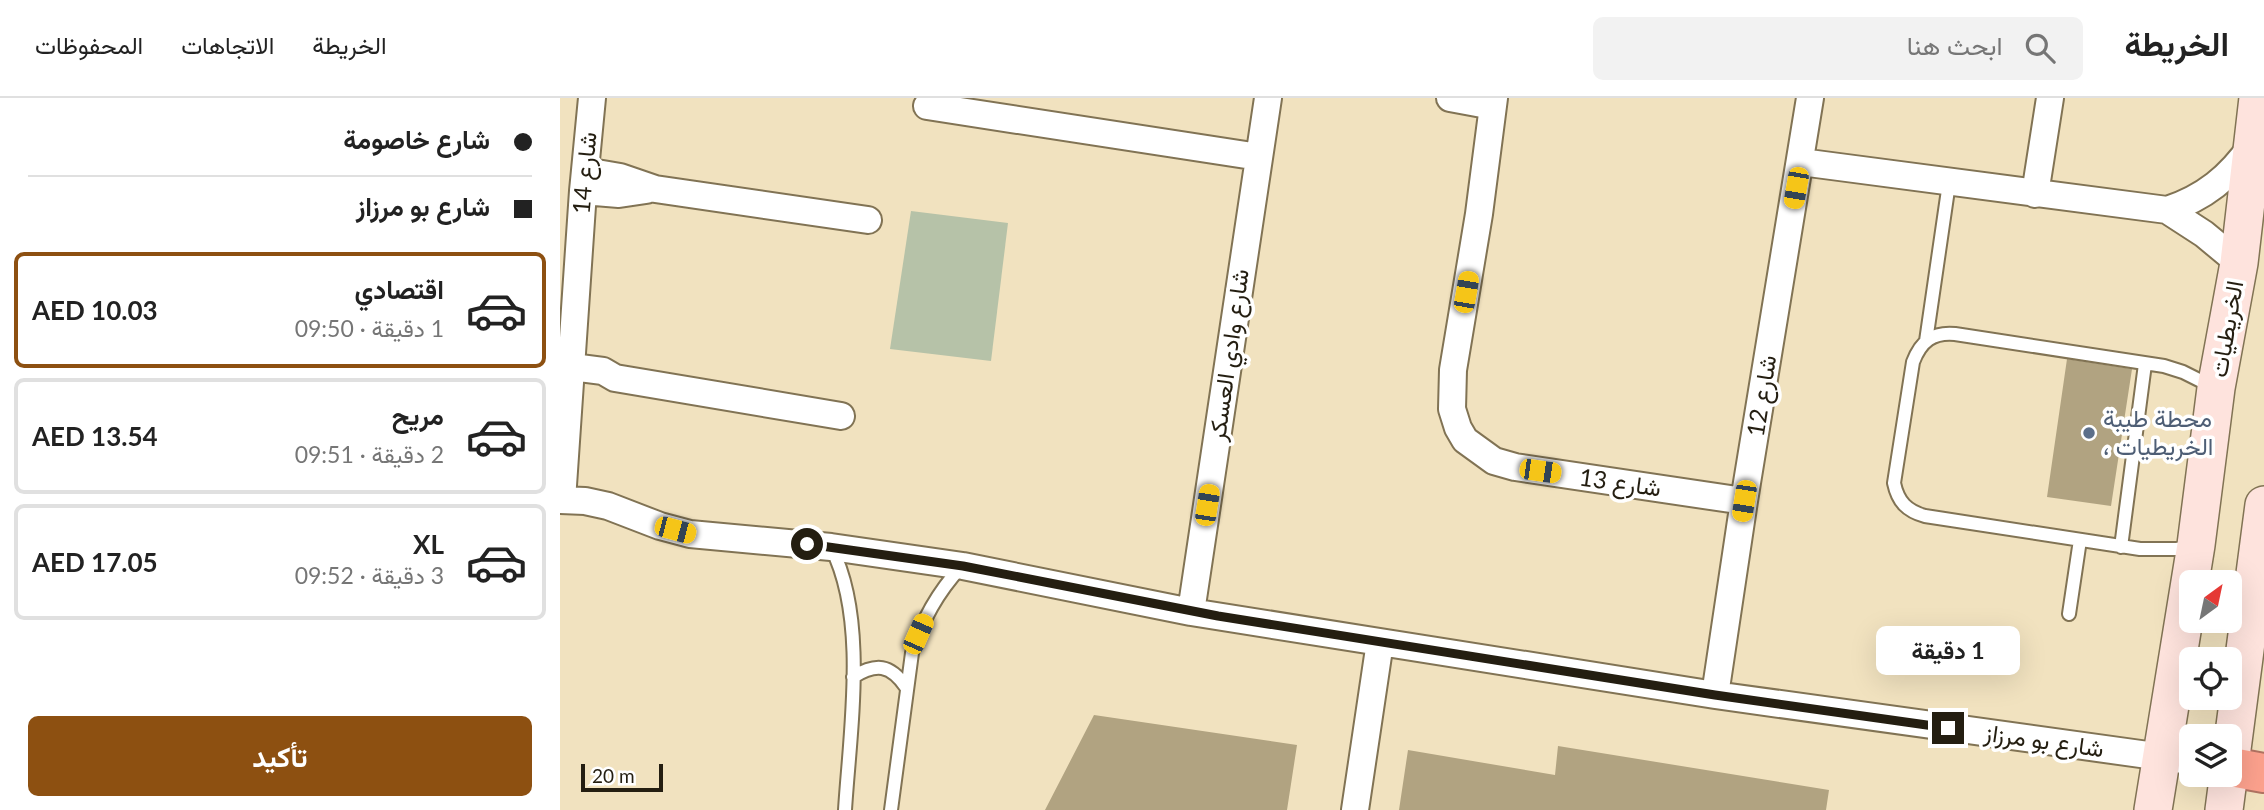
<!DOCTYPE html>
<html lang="ar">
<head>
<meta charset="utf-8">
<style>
  :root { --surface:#fff; --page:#f2f2f2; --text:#222; --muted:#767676; --line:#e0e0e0; --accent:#8d5011 }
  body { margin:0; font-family:Lato,Vazirmatn,sans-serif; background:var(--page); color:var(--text); direction:rtl; height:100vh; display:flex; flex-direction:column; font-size:26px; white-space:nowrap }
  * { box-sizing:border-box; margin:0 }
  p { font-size:23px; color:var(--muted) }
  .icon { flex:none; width:38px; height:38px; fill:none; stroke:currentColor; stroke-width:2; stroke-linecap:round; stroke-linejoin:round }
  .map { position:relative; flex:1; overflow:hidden; direction:ltr }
  .sheet { display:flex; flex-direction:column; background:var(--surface); width:560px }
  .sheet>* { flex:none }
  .hud { display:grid; align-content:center; height:154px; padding:0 28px; background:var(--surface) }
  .needle { width:46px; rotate:33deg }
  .fabs { position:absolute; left:1619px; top:472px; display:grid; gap:14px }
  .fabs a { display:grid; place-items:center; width:63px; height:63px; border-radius:10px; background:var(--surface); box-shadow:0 7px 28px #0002; font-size:35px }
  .scale { position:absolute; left:21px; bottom:18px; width:82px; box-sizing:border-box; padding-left:7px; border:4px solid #241e11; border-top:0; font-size:19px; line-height:24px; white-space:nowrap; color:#241e11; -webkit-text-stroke:5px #fff; paint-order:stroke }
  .end { position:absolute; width:32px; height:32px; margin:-16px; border:9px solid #241e11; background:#fff; box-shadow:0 0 0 4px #fff }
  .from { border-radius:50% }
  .bubble { position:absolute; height:49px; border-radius:10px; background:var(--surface); box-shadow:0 7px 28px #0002; font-size:23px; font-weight:700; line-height:49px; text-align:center; direction:rtl }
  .car { position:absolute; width:21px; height:42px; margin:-21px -10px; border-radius:9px; box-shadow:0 0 5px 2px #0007; background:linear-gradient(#f5c518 24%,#345 0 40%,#f5c518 0 76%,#345 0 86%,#f5c518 0) }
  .hud b { display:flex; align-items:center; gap:24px; height:66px; font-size:26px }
  .hud b+b { border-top:2px solid var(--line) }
  .hud i { width:18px; height:18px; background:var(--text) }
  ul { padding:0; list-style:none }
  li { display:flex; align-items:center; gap:21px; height:116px; margin:0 14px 10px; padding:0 14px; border:4px solid var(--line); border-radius:10px }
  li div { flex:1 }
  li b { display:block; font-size:26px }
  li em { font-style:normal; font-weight:700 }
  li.active { border-color:var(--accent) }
  li>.icon { width:63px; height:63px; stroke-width:1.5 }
  .cta { display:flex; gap:14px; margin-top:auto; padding:14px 28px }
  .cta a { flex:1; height:80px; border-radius:10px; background:var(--accent); color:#fff; font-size:28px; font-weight:700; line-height:80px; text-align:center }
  header { display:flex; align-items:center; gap:42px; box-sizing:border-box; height:98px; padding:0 35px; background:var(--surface); border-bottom:2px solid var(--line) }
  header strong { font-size:33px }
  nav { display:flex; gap:38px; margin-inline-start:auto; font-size:24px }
  .search { width:490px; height:63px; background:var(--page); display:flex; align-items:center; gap:18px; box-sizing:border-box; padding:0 24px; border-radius:10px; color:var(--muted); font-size:26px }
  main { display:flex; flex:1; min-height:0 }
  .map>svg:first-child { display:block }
  .green { fill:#b6c2a8 }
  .building { fill:#b1a381 }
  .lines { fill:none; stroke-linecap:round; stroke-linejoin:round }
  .service-casing { stroke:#817354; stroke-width:16 }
  .minor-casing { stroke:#817354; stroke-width:30 }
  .secondary-casing { stroke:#817354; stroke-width:40 }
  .motorway-casing { stroke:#b07362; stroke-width:42 }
  .service { stroke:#fff; stroke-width:12 }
  .minor { stroke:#fff; stroke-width:26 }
  .secondary { stroke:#fee3dd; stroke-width:37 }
  .motorway { stroke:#fca18d; stroke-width:38 }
  .route { stroke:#241e11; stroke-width:9 }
  .service-dot { fill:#5c6f8a; stroke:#fff; stroke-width:2.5 }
  .labels { text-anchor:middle; stroke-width:7; stroke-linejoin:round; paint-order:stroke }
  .street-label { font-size:24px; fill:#241e11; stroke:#fff }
  .service-label { font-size:24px; fill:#4e5e75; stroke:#fff; text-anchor:start }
</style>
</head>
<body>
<header>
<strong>الخريطة</strong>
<div class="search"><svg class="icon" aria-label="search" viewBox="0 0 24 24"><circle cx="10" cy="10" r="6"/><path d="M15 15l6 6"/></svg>ابحث هنا</div>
<nav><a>الخريطة</a><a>الاتجاهات</a><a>المحفوظات</a></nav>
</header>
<main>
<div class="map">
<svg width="1704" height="712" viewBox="0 0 1704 712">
  <rect width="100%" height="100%" fill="#f1e2bf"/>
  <path class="green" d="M 351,113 L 448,125 L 431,263 L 330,251 Z"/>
  <path class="building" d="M 1507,261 L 1572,271 L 1551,408 L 1487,399 Z
    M 534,617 L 737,647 L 727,712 L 485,712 Z
    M 998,648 L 1269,692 L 1266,712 L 839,712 L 848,652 L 995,677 Z"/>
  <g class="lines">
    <g class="service-casing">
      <path id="service" d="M 1366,243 L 1389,85
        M 1632,448 L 1617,451 L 1580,451 L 1365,418 C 1347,413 1338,404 1334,385 L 1353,264 C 1361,243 1373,234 1395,236 L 1604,268 L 1623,274 L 1653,289
        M 271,449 C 308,521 290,632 285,712
        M 1561,449 L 1585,266
        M 1509,516 L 1520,442
        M 293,579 C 316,565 330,566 346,589
        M 331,712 L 352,555 C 362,522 377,495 401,469"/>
    </g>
    <g class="minor-casing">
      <path id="minor" d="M 890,0 L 933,8
        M 934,0 L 919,116 L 893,272 L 892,311 L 898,330 L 905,342 L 934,363 L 955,369 L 1184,403
        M 367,8 L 699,59
        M 1241,64 L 1607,112 L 1644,136 L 1679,165
        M 25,73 L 60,79 L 95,91 L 308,122
        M 23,93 L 59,96 L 86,92
        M 1475,96 L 1490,0
        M 1607,112 C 1644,100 1670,79 1692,47
        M 12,269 L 43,273 L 55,280 L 281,318
        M 0,402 L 25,403 L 48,408 L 100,428 L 130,436 L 271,449 L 403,468 L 631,514 L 820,544 L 1155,597 L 1631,663
        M 2,402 L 23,93 L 32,0
        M 631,514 L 708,0
        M 1155,597 L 1184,403 L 1250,0
        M 795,712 L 820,544"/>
    </g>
    <g class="secondary-casing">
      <path id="secondary" d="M 1593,712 L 1636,447 L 1656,290 L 1679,165 L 1698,0
        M 1664,712 L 1704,407"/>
    </g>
    <g class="motorway-casing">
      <path id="motorway" d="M 1671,669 L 1704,675"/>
    </g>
    <use href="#service" class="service"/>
    <use href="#minor" class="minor"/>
    <use href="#secondary" class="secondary"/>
    <use href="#motorway" class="motorway"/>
  </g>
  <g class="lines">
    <path class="route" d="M 247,446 L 403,468 L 658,518 L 1155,597 L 1388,630"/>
  </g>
  <circle class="service-dot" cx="1529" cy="335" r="7"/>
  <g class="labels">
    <g class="street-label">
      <text transform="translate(25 75) rotate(-85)" y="8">شارع 14</text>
      <text transform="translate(1667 231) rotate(-80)" y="8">الخريطيات</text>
      <text transform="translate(669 257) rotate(-82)" y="8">شارع وادي العسكر</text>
      <text transform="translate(1202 298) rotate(-81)" y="8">شارع 12</text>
      <text transform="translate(1060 385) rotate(8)" y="8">شارع 13</text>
      <text transform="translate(1484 643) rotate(8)" y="8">شارع بو مرزاز</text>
    </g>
    <g class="service-label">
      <text x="1543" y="329">محطة طيبة<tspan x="1543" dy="28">، الخريطيات</tspan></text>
    </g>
  </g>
</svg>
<div class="fabs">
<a><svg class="needle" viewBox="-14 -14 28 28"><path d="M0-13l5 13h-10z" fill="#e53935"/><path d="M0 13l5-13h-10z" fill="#767676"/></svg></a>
<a><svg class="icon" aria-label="locate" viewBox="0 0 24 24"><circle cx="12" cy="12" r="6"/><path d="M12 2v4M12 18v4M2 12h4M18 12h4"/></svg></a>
<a><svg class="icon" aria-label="layers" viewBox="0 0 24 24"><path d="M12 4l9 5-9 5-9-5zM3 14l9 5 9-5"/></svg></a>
</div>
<div class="scale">20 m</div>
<i class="end from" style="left:247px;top:446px"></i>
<i class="end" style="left:1388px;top:630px"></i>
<div class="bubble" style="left:1316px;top:528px;width:144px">1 دقيقة</div>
<i class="car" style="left:1236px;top:90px;rotate:190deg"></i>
<i class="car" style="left:906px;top:194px;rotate:10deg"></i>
<i class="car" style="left:980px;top:373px;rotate:98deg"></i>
<i class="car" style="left:1184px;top:403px;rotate:189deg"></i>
<i class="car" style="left:647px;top:407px;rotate:9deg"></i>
<i class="car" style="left:115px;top:432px;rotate:105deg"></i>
<i class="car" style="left:358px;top:536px;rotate:24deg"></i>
</div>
<section class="sheet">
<div class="hud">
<b><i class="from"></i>شارع خاصومة</b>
<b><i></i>شارع بو مرزاز</b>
</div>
<ul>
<li class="active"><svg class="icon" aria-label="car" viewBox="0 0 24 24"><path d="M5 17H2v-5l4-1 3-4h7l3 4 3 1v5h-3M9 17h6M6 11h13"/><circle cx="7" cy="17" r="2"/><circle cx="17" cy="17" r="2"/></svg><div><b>اقتصادي</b><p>1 دقيقة · 09:50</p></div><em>AED 10.03</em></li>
<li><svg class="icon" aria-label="car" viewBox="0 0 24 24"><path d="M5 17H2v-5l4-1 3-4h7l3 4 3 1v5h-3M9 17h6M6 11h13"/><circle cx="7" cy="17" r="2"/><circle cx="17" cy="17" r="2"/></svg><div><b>مريح</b><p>2 دقيقة · 09:51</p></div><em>AED 13.54</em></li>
<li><svg class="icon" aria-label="car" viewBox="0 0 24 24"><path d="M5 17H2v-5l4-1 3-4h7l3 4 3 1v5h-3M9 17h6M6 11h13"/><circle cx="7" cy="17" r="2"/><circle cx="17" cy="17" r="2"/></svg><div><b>XL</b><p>3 دقيقة · 09:52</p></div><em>AED 17.05</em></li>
</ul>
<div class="cta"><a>تأكيد</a></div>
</section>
</main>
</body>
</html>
